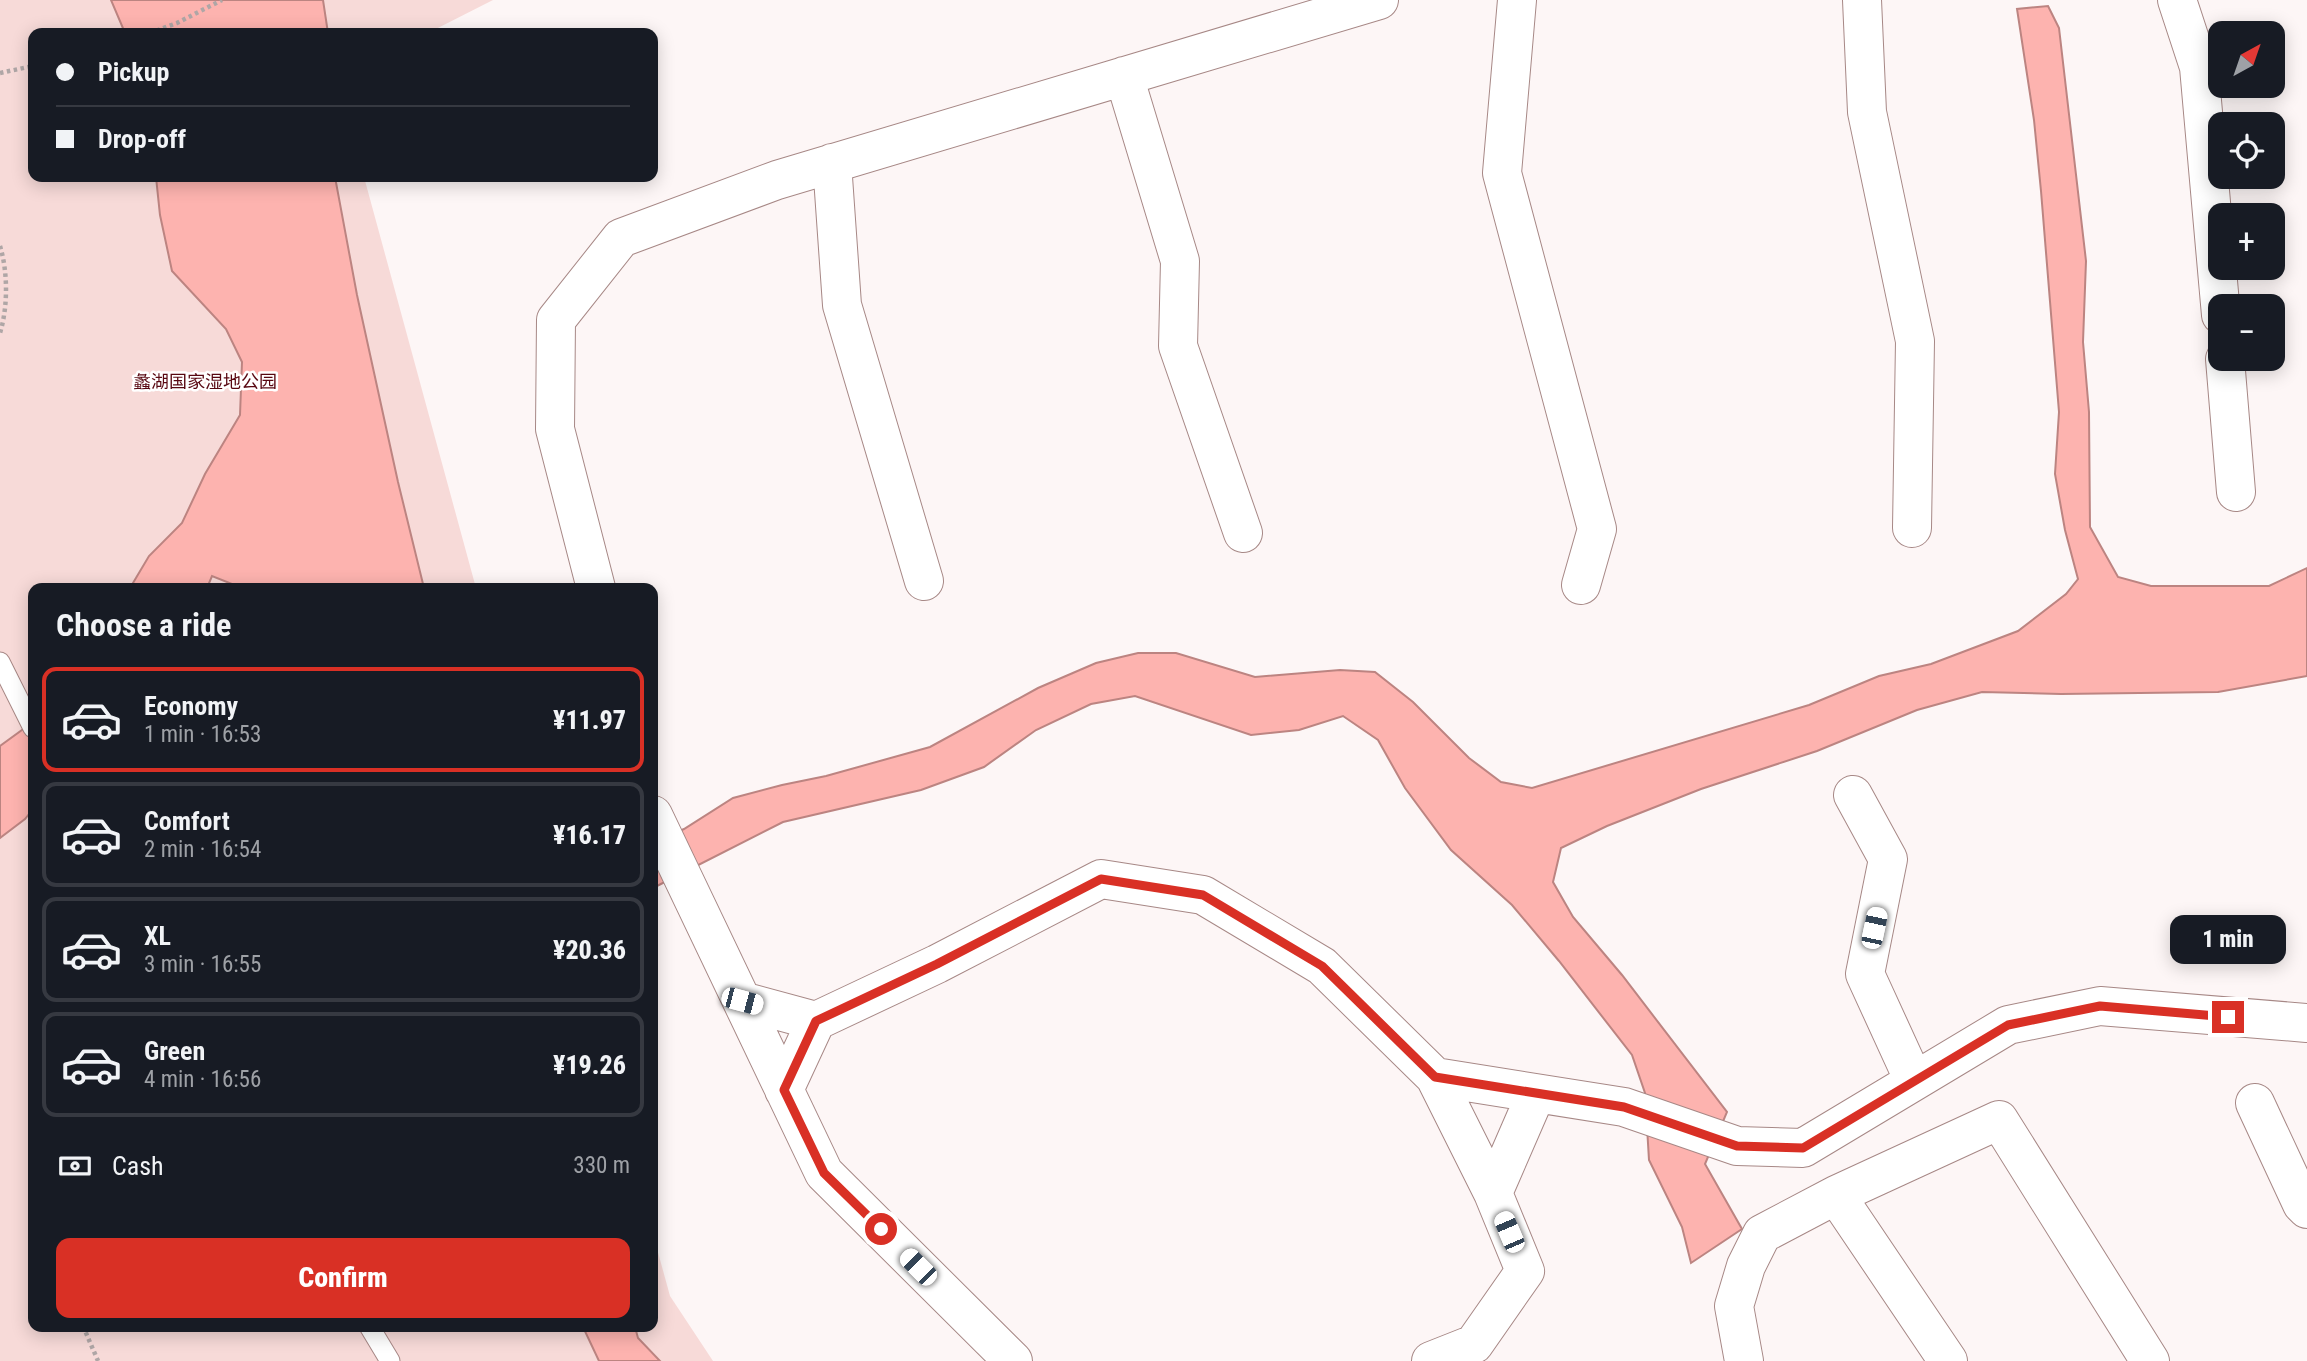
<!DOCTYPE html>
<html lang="en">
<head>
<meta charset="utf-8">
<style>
  :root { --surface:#171b24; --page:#20242c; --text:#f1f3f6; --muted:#9ea1a6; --line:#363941; --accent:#d93025 }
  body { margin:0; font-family:"Roboto Condensed","Noto Sans SC",sans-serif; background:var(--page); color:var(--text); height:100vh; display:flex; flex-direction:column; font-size:26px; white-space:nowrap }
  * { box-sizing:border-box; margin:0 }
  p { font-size:23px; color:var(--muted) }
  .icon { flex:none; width:38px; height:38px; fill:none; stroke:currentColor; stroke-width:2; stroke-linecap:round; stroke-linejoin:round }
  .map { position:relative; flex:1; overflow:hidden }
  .drawer { position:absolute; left:28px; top:583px; width:630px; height:749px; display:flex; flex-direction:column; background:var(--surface); border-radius:14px; box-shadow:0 4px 18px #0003 }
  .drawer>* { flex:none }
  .hud { position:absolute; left:28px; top:28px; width:630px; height:154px; border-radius:14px; box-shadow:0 4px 18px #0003; display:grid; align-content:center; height:154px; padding:0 28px; background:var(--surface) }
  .needle { width:46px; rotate:40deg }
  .tools { position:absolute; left:2208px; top:21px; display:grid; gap:14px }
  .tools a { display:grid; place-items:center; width:77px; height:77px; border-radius:14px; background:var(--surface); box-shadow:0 4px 18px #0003; font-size:35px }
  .end { position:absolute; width:32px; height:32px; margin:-16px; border:9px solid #d93025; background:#fff; box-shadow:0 0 0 4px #fff }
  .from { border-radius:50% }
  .bubble { position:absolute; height:49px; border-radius:14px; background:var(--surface); box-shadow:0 4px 18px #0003; font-size:23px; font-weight:800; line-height:49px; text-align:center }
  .car { position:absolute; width:21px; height:42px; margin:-21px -10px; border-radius:9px; box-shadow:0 0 5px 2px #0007; background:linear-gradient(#fff 24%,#345 0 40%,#fff 0 76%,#345 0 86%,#fff 0) }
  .hud b { display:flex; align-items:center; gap:24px; height:66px; font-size:26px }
  .hud b+b { border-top:2px solid var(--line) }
  .hud i { width:18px; height:18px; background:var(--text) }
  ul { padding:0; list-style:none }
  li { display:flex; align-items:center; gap:21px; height:105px; margin:0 14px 10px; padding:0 14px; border:4px solid var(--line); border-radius:14px }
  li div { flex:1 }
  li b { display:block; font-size:26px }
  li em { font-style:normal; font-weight:800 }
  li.selected { border-color:var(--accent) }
  li>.icon { width:63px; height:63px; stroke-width:1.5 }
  h2 { padding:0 28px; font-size:32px; line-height:84px }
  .pay { display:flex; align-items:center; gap:18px; height:77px; padding:0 28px; font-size:26px }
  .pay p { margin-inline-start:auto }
  .cta { display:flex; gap:14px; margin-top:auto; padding:14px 28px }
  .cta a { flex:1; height:80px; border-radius:14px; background:var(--accent); color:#fff; font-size:28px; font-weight:800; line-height:80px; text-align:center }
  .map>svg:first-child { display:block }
  .green { fill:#f7dad8 }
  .water { fill:#fdb3af; stroke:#bc8481; stroke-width:2 }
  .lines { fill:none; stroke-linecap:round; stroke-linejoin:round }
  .lane-casing { stroke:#a78886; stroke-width:21 }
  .street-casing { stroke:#a78886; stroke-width:40 }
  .path { stroke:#afa6a6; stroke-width:4.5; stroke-dasharray:3.5 3.5; stroke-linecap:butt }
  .lane { stroke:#fff; stroke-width:19 }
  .street { stroke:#fff; stroke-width:38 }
  .route { stroke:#d93025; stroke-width:9 }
  .labels { text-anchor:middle; stroke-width:5; stroke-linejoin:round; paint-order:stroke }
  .park-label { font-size:18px; fill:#580711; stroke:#fff }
</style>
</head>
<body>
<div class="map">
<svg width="2307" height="1361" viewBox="0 0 2307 1361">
  <rect width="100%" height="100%" fill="#fdf6f6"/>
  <path class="green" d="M 0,0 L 493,0 L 428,33 L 33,33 L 33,177 L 364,177 L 476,588 L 33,588 L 33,1326 L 653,1326 L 653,1234 L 670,1296 L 713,1361 L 0,1361 Z"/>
  <path class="water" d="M 111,0 L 323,0 L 328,33 L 125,33 Z
    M 2048,6 L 2059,28 L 2086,261 L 2083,342 L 2089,412 L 2090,527 L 2118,577 L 2151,586 L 2269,586 L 2307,568 L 2307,676 L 2218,692 L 2061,694 L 1982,692 L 1917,710 L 1817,751 L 1701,789 L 1607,826 L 1561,848 L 1553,882 L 1573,917 L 1622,975 L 1727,1112 L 1705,1164 L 1742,1229 L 1691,1263 L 1682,1227 L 1649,1160 L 1645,1093 L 1632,1055 L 1559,961 L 1512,905 L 1451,850 L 1405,788 L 1378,740 L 1343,716 L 1299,730 L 1251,735 L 1135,696 L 1091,704 L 1036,730 L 984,767 L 921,790 L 783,822 L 653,888 L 653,842 L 684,829 L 733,798 L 782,785 L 826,776 L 930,747 L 1038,688 L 1096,663 L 1138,653 L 1176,653 L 1255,677 L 1340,670 L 1375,672 L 1413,702 L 1469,758 L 1501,782 L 1532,788 L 1809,705 L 1879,676 L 1931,664 L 2018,631 L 2066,594 L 2078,579 L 2065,530 L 2055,474 L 2059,412 L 2041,191 L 2034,120 L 2017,9 Z
    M 156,177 L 335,177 L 357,295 L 398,482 L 424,588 L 242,588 L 212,576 L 207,588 L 130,588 L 149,556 L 182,523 L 205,474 L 240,415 L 242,362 L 226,329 L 172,271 L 160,215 Z
    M 33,722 L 33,809 L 25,819 L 0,838 L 0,746 Z
    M 583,1327 L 635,1327 L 638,1338 L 660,1361 L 599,1361 Z"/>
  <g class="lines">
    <g class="lane-casing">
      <path id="lane" d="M 0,662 L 33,728
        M 369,1326 L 390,1361"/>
    </g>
    <g class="street-casing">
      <path id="street" d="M 1517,0 L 1502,173 L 1597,529 L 1581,585
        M 1862,0 L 1867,112 L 1915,341 L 1912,528
        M 2177,0 L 2199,67 L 2221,315
        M 1124,76 L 1180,261 L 1178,346 L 1243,533
        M 832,163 L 842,305 L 924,581
        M 2225,359 L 2236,492
        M 596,588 L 555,429 L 556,320 L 621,238 L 777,180 L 1379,0
        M 1853,795 L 1888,859 L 1865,974 L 1914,1081
        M 653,815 L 824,1173 L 1013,1361
        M 742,1001 L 816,1021 L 937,964 L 1101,879 L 1203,895 L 1322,966 L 1435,1077 L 1624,1107 L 1737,1146 L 1803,1148 L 2008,1025 L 2100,1006 L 2307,1023
        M 784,1090 L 816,1021
        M 2255,1103 L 2302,1204 L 2307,1209
        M 1493,1193 L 1536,1094
        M 1431,1361 L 1474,1344 L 1525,1271 L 1493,1193 L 1435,1077
        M 1744,1361 L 1734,1306 L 1746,1266 L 1762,1234 L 1836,1195
        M 1948,1361 L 1836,1195 L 1999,1120 L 2150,1361"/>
    </g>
    <path class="path" d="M 150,33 L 177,23 L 222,0
      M 0,73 L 33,66
      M 0,246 C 8,272 8,307 0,333
      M 83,1326 L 98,1361"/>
    <use href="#lane" class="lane"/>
    <use href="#street" class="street"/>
  </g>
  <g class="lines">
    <path class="route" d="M 881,1229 L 824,1173 L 784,1090 L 816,1021 L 937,964 L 1101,879 L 1203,895 L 1322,966 L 1435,1077 L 1624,1107 L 1737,1146 L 1803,1148 L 2008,1025 L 2100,1006 L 2228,1017"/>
  </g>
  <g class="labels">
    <g class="park-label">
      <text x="205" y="388">蠡湖国家湿地公园</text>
    </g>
  </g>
</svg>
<div class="tools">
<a><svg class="needle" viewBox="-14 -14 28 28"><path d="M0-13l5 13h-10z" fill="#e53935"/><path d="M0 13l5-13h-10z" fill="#9ea1a6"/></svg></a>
<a><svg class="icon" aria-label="locate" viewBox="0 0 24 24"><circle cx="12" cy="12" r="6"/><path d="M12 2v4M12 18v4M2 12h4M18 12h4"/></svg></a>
<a>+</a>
<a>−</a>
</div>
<i class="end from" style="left:881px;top:1229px"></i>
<i class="end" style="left:2228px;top:1017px"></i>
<div class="bubble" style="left:2170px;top:915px;width:116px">1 min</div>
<i class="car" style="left:1874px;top:928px;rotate:12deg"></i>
<i class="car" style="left:742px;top:1001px;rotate:105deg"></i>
<i class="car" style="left:1509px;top:1232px;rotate:337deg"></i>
<i class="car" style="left:918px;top:1267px;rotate:315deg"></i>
<div class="hud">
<b><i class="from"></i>Pickup</b>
<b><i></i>Drop-off</b>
</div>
<section class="drawer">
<h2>Choose a ride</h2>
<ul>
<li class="selected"><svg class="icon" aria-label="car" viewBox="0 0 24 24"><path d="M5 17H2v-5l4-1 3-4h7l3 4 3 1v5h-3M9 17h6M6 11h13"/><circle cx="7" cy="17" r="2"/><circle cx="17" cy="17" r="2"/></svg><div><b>Economy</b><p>1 min · 16:53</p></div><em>¥11.97</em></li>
<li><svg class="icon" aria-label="car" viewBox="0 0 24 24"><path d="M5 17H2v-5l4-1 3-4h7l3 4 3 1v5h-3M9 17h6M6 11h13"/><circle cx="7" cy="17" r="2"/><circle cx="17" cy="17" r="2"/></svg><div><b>Comfort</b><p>2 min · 16:54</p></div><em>¥16.17</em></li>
<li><svg class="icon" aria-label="car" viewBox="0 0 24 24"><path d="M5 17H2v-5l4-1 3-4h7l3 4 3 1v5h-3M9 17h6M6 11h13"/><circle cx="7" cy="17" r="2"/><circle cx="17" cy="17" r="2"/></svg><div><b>XL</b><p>3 min · 16:55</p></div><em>¥20.36</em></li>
<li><svg class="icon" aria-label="car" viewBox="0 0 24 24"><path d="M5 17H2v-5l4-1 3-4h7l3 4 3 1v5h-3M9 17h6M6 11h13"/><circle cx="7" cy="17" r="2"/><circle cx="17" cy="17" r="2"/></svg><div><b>Green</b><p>4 min · 16:56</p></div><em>¥19.26</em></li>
</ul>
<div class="pay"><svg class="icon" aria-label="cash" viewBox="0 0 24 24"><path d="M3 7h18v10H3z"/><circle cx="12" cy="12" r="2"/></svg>Cash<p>330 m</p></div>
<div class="cta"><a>Confirm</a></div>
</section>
</div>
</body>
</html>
